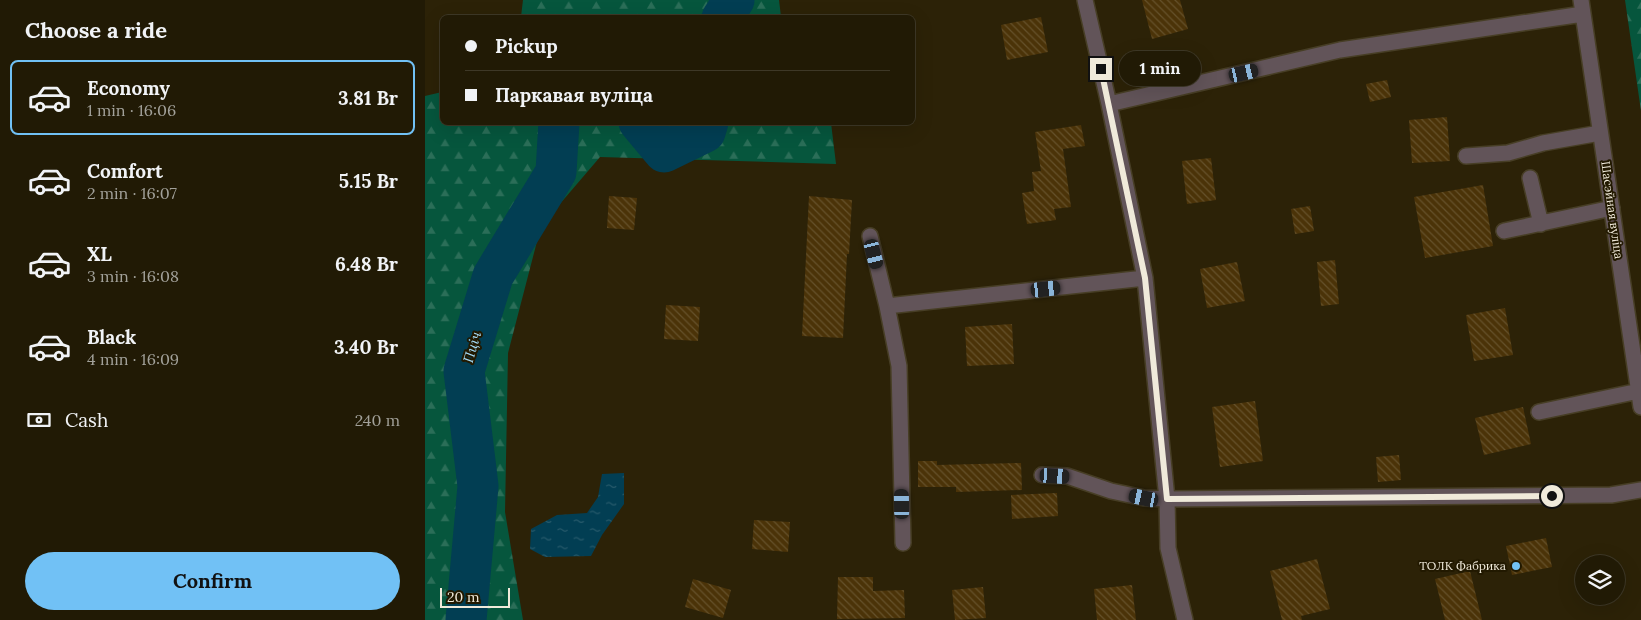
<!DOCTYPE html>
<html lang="en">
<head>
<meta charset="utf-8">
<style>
  :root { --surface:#211a05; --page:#2d2713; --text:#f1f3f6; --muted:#a2a19a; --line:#3e3827; --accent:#71c1f5 }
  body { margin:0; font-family:Lora,serif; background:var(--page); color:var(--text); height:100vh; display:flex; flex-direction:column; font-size:19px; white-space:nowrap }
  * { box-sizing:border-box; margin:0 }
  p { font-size:16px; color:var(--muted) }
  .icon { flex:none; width:28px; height:28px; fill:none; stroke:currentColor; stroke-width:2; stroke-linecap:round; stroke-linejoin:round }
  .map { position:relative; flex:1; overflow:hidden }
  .side { display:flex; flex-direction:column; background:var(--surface); width:425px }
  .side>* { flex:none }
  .banner { position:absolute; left:15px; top:15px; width:475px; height:110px; border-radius:8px; box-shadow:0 5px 20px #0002,0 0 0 1px var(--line); display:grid; align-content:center; height:110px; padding:0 25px; background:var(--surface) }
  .buttons { position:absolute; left:1150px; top:555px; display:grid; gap:10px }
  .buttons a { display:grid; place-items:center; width:50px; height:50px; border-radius:50%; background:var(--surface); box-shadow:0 5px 20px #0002,0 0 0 1px var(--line); font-size:25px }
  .scale { position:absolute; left:15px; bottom:12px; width:70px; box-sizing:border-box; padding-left:5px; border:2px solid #f0eada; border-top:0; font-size:14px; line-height:18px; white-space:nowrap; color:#f0eada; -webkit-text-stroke:4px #221900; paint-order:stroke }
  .end { position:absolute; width:22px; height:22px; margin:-11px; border:6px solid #f0eada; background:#111; box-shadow:0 0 0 2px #111 }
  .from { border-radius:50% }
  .bubble { position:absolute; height:35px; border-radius:18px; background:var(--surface); box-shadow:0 5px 20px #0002,0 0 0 1px var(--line); font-size:16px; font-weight:800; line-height:35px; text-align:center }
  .car { position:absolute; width:15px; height:30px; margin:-15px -8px; border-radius:6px; box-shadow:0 0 4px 1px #0007; background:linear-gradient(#222 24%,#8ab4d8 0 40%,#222 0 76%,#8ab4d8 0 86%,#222 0) }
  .banner b { display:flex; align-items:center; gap:18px; height:48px; font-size:19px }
  .banner b+b { border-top:1px solid var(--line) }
  .banner i { width:12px; height:12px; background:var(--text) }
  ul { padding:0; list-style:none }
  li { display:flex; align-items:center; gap:15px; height:75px; margin:0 10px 8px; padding:0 15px; border:2px solid transparent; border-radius:8px }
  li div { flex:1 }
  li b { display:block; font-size:19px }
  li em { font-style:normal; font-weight:800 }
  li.current { border-color:var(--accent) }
  li>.icon { width:45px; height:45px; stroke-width:1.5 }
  h2 { padding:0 25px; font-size:22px; line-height:60px }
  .pay { display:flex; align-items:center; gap:12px; height:55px; padding:0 25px; font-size:19px }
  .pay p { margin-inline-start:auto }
  .button { display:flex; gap:10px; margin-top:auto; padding:10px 25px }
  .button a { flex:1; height:58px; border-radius:30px; background:var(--accent); color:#111; font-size:20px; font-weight:800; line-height:58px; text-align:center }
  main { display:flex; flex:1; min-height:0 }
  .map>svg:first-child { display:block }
  .forest { fill:url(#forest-firs) }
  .water { fill:url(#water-ripples) }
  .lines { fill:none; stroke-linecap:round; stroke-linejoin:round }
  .river { stroke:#023e53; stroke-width:41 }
  .building { fill:url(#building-back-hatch) }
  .minor-casing { stroke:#473e25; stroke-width:18 }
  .minor { stroke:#625459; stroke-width:15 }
  .route { stroke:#f0eada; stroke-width:6 }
  .poi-dot { fill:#71c1f5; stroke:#221900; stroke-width:2 }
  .labels { text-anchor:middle; stroke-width:4; stroke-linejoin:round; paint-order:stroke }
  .street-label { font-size:12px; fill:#f0eada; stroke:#221900 }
  .poi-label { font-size:12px; fill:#f0eada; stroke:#221900; text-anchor:end }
  .water-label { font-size:14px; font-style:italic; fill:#a4dbf6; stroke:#221900 }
</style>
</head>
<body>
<main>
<section class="side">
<h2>Choose a ride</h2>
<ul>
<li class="current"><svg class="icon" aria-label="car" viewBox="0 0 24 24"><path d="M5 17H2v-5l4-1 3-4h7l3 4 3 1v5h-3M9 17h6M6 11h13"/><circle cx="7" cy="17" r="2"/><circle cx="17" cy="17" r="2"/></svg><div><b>Economy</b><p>1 min · 16:06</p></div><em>3.81 Br</em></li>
<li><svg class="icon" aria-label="car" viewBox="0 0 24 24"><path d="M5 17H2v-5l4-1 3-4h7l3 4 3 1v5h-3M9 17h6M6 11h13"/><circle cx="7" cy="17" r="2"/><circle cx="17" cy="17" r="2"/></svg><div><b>Comfort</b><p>2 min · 16:07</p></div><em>5.15 Br</em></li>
<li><svg class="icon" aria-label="car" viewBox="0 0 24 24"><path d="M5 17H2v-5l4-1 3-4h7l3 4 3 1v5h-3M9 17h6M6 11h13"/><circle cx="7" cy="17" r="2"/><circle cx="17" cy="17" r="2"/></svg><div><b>XL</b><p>3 min · 16:08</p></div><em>6.48 Br</em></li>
<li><svg class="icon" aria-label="car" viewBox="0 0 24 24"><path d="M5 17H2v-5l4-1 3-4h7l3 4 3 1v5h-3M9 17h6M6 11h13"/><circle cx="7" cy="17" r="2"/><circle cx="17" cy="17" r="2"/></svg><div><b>Black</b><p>4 min · 16:09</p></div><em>3.40 Br</em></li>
</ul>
<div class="pay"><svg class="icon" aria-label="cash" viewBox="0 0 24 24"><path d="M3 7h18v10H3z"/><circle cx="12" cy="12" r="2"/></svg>Cash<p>240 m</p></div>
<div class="button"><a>Confirm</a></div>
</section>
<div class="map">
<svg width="1216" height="620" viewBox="0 0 1216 620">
  <defs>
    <pattern id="forest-firs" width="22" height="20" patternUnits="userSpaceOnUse" patternTransform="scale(1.25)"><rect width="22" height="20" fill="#06563d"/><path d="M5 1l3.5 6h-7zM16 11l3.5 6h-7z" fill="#2b6e58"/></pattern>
    <pattern id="water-ripples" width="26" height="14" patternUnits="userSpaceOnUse" patternTransform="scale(1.25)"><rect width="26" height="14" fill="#023e53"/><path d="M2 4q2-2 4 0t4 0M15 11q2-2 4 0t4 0" fill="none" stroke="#275a6b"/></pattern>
    <pattern id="building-back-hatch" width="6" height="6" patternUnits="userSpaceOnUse" patternTransform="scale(1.25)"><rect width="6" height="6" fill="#4b3308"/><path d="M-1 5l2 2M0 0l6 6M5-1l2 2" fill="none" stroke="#65512b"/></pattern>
  </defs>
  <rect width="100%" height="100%" fill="#2c2207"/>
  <path class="forest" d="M 98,0 L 354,0 L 356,17 L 96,17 Z
    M 1200,0 L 1216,0 L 1216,111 Z
    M 17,92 L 18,122 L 406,123 L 411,164 L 175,157 L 116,226 L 83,353 L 80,512 L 98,620 L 0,620 L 0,96 Z"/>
  <path class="water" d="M 199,473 L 199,504 L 177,535 L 166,556 L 120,557 L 105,549 L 106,529 L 132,515 L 162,513 L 173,497 L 177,474 Z"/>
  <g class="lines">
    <path class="river" d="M 297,18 L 309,0
      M 214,122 L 239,152 L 280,132 L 283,122
      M 41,620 L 53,486 L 39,371 L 68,276 L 131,172 L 134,122"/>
  </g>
  <path class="building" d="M 717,0 L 755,0 L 763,29 L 727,39 Z
    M 616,17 L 623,52 L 582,60 L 576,25 Z
    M 962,80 L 966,97 L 945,102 L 941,84 Z
    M 1022,117 L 1025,161 L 987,163 L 984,120 Z
    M 656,125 L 660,146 L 638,149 L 646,207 L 629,209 L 631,220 L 602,224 L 597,193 L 609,191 L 607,172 L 616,171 L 610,132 Z
    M 786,158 L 791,200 L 762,204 L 757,161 Z
    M 1058,185 L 1068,246 L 1000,258 L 989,197 Z
    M 184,196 L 212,198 L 209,230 L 182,228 Z
    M 384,196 L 427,200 L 424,254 L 422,254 L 418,338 L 377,336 Z
    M 885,206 L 889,231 L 870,234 L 866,209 Z
    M 910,260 L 914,304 L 896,306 L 892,262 Z
    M 812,262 L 820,301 L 782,308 L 775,269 Z
    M 241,305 L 275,307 L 273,341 L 239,339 Z
    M 1080,308 L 1088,355 L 1049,361 L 1041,315 Z
    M 587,324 L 589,364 L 542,366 L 540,327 Z
    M 830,401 L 838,461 L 795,467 L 787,407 Z
    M 1098,407 L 1106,444 L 1059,455 L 1050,418 Z
    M 974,455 L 976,480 L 953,482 L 951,457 Z
    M 493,461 L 512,461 L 512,465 L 596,463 L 597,490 L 531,492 L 531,487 L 493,487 Z
    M 632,493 L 633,516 L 587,519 L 586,495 Z
    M 329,520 L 365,522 L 363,552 L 327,549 Z
    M 1121,538 L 1127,567 L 1087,575 L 1081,546 Z
    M 892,559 L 905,609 L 876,616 L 877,620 L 857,620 L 845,571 Z
    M 1045,571 L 1057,620 L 1020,620 L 1010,579 Z
    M 413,577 L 448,577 L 448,591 L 479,590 L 480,618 L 412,619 Z
    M 268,579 L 306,590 L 298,618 L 260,607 Z
    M 707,585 L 711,620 L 672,620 L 669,589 Z
    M 558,587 L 561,618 L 530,620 L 527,590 Z"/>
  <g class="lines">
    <g class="minor-casing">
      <path id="minor" d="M 660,0 L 684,104 L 720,278 L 742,499 L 743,548 L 760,620
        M 1156,0 L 1216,407
        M 684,104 L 915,50 L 1158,14
        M 1041,156 L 1083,153 L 1118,143 L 1175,133
        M 1105,178 L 1116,224
        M 1079,231 L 1187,208
        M 445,236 L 462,306 L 474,366 L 478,543
        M 462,306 L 720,278
        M 1114,412 L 1214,391
        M 617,475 L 642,476 L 686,491 L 719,498 L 742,499 L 1186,495 L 1216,490"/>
    </g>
    <use href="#minor" class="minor"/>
  </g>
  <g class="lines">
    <path class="route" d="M 676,69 L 720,278 L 742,499 L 1127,496"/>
  </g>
  <circle class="poi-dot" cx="1091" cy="566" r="5"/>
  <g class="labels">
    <g class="street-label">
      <text transform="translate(1187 210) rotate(82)" y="4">Шасэйная вуліца</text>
    </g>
    <g class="poi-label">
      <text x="1081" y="570">ТОЛК Фабрика</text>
    </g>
    <g class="water-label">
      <text transform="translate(47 347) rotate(-73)" y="5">Пціч</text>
    </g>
  </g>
</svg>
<div class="buttons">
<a><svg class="icon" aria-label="layers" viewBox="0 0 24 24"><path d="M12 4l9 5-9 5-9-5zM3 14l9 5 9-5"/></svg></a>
</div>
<div class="scale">20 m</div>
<i class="end from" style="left:1127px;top:496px"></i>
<i class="end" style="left:676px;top:69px"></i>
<div class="bubble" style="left:694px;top:51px;width:82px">1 min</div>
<i class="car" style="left:819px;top:73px;rotate:77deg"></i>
<i class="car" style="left:449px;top:254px;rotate:166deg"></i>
<i class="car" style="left:621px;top:289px;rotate:84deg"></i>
<i class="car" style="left:630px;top:476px;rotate:93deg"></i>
<i class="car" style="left:719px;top:498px;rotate:282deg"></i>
<i class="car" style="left:477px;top:504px;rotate:359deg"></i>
<div class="banner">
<b><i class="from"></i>Pickup</b>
<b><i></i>Паркавая вуліца</b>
</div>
</div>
</main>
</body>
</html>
